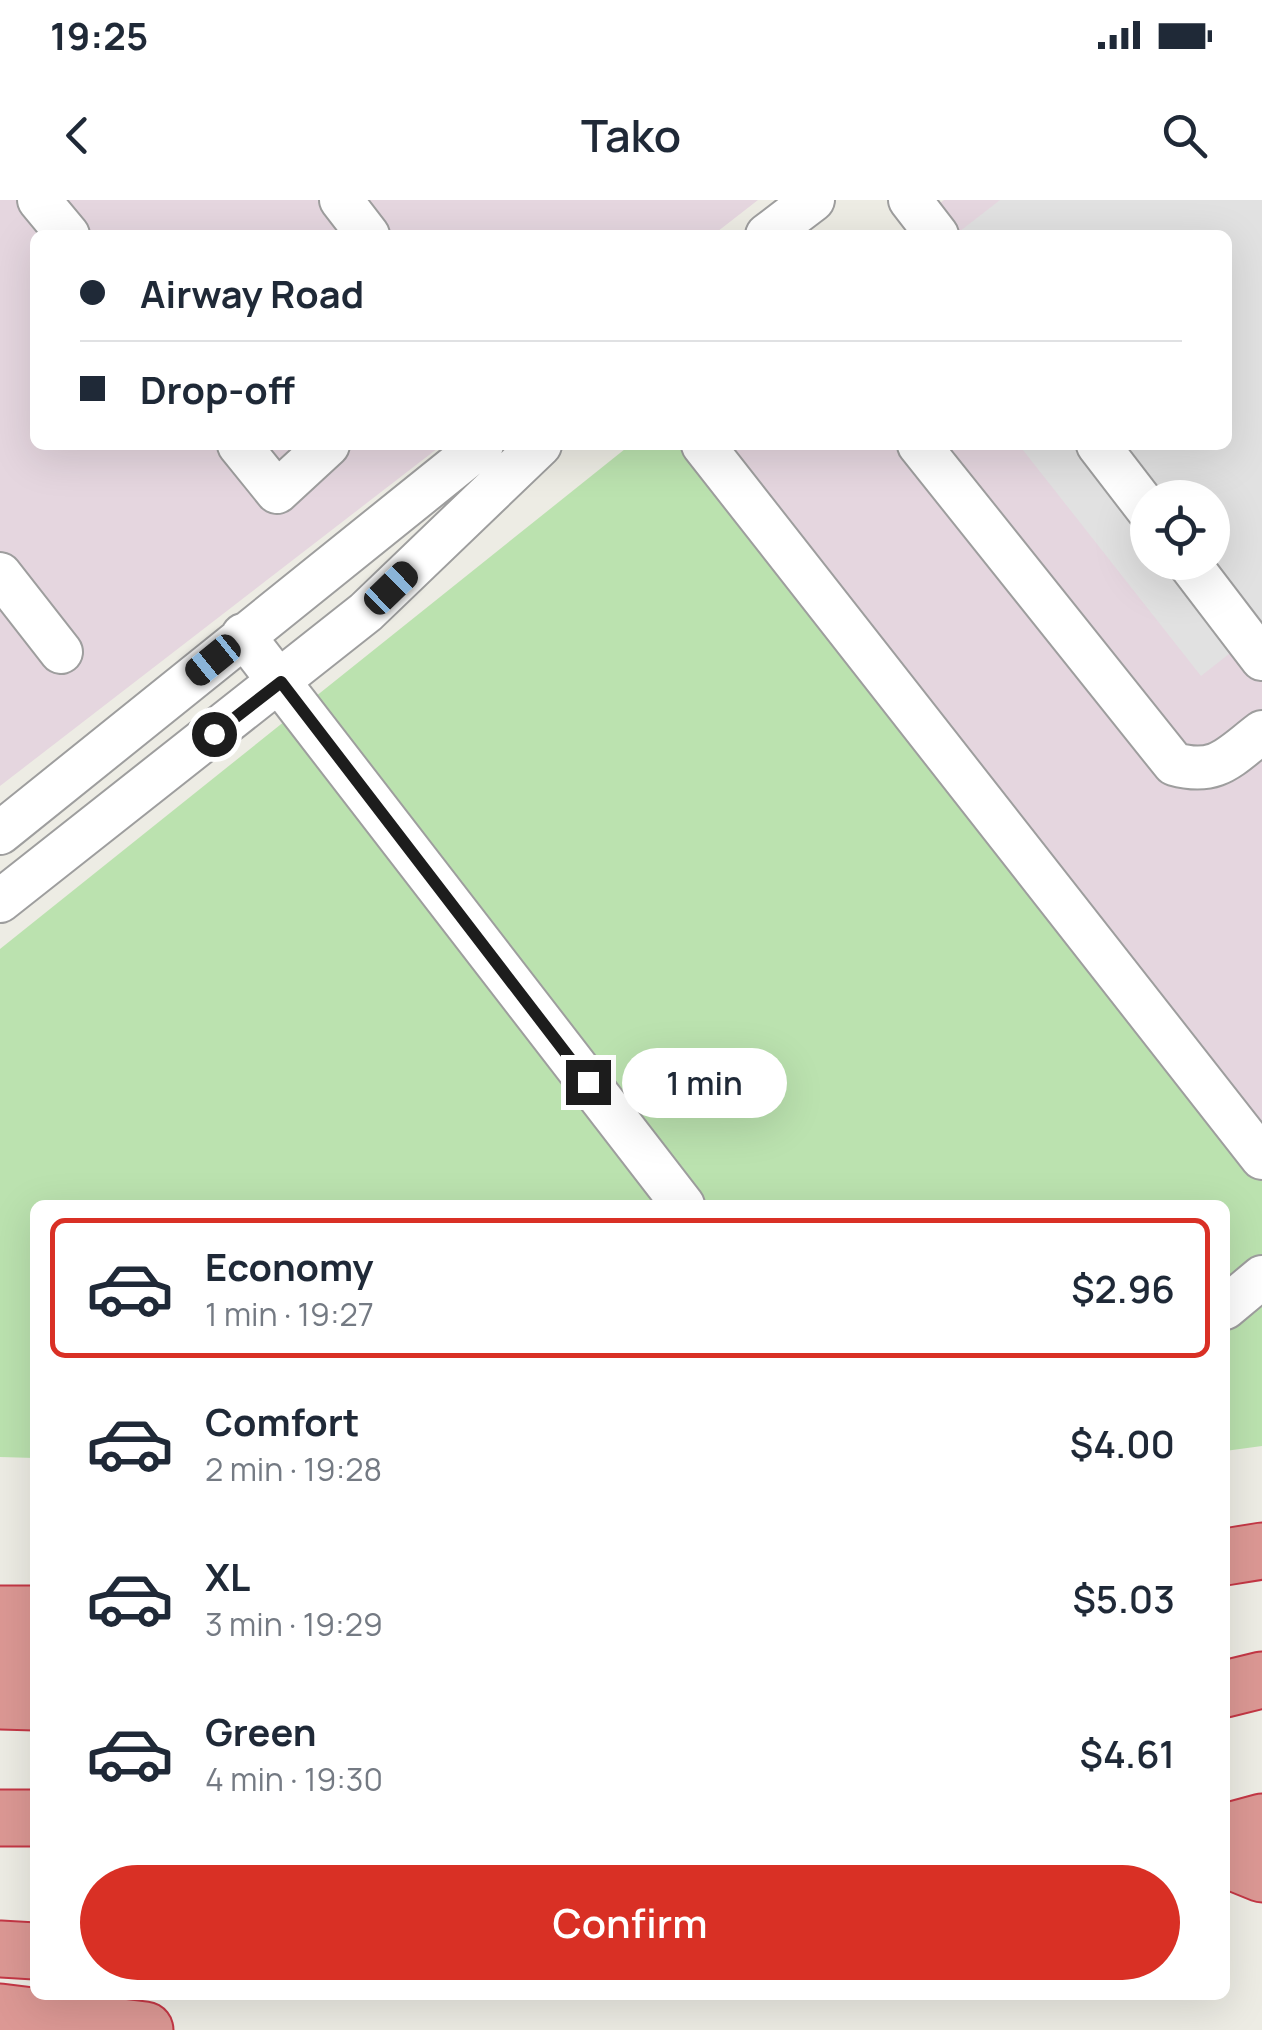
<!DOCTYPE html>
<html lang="en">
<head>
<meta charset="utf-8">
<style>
  :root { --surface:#fff; --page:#f2f2f3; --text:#1f2937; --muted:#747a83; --line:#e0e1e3; --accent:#d93025 }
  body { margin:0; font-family:Manrope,sans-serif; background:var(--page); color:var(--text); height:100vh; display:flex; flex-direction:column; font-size:38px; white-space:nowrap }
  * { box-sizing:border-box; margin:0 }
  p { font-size:32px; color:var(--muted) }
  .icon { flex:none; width:55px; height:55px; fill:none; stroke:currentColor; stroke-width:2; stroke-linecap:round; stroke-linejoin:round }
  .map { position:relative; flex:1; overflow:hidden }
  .details { position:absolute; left:30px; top:1000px; width:1200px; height:800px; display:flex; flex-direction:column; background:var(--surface); border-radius:15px; box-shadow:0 10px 40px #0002 }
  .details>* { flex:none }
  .guide { position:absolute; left:30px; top:30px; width:1202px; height:220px; border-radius:15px; box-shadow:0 10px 40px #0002; display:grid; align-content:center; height:220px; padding:0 50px; background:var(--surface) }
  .tools { position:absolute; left:1130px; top:280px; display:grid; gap:20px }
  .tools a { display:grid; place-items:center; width:100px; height:100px; border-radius:50%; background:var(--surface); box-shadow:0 10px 40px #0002; font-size:50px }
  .end { position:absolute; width:45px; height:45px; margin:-22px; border:12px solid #1d1d1d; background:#fff; box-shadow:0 0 0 5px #fff }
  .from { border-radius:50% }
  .bubble { position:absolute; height:70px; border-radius:35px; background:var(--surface); box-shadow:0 10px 40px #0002; font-size:32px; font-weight:600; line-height:70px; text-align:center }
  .car { position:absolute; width:30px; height:60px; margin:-30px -15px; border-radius:12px; box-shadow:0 0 8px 2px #0007; background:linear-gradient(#222 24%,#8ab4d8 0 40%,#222 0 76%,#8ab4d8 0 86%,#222 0) }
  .guide b { display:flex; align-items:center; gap:35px; height:95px; font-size:38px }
  .guide b+b { border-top:2px solid var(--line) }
  .guide i { width:25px; height:25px; background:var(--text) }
  ul { padding:18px 0 0; list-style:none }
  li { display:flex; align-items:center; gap:30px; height:140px; margin:0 20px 15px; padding:0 30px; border:5px solid transparent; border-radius:15px }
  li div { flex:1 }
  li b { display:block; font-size:38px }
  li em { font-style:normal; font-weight:600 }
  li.active { border-color:var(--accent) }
  li>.icon { width:90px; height:90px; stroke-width:1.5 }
  .primary-button { display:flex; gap:20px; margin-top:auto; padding:20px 50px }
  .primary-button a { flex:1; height:115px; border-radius:60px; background:var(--accent); color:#fff; font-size:40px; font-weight:600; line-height:115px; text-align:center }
  .status { display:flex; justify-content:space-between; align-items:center; height:70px; padding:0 50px; background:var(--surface); direction:ltr }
  .status svg { height:28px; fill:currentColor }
  header { display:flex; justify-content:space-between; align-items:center; height:130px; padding:0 50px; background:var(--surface); font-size:45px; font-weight:600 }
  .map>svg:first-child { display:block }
  .industrial { fill:#e5d6df; fill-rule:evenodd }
  .grass { fill:#bbe2af }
  .parking { fill:#e1e1e1; fill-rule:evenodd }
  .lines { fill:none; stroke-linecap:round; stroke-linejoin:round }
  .minor-casing { stroke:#9e9e9e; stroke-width:46 }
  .highway-casing { stroke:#c43745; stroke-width:59 }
  .minor { stroke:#fff; stroke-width:42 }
  .highway { stroke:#dc9894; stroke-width:55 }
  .route { stroke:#1d1d1d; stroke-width:12 }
</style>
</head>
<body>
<div class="status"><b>19:25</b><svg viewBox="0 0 49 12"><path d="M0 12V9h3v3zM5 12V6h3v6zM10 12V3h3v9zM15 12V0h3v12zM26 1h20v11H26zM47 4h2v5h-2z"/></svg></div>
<header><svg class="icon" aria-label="back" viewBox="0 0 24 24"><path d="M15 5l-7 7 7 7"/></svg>Tako<svg class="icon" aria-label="search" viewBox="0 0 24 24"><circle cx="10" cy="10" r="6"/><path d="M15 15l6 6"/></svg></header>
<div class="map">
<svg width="1262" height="1830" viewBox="0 0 1262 1830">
  <rect width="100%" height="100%" fill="#edece4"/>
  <path class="industrial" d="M 0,0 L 758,0 L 713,35 L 35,35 L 35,245 L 442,245 L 0,586 Z
    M 944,0 L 1262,0 L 1262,939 L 726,245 L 1228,245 L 1228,35 L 899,35 ZM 1148,298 L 1212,298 L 1212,362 L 1148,362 Z"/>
  <path class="grass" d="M 630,245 L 726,245 L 1262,939 L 1262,1246 L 1225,1251 L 1225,1005 L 35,1005 L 35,1258 L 0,1257 L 0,749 Z"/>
  <path class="parking" d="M 1000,0 L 1262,0 L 1262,428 L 1201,476 L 1019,245 L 1228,245 L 1228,35 L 955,35 ZM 1148,298 L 1212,298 L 1212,362 L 1148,362 Z"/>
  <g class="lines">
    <g class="minor-casing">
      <path id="minor" d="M 39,0 L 68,35
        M 341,0 L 368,35
        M 910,0 L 937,35
        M 767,35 L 813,0
        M 239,245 L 277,292 L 328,245
        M 703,245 L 1262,958
        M 919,245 L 1174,564 C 1217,576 1229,557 1262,532
        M 1098,245 L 1148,310
        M 1188,362 L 1262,459
        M 0,374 L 61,452
        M 243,435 L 683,1005
        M 0,633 L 482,245
        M 0,701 L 366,412 L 540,245
        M 1225,1108 L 1262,1077"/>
    </g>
    <g class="highway-casing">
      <path id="highway" d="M 1225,1357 L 1262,1351
        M 0,1414 L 35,1414
        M 0,1460 L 35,1462
        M 1225,1489 L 1262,1480
        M 0,1501 L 35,1502
        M 0,1618 L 35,1618
        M 1225,1632 L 1262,1622
        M 1225,1659 L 1262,1674
        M 0,1749 L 35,1751
        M 0,1812 L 145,1830"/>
    </g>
    <use href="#minor" class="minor"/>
    <use href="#highway" class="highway"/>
  </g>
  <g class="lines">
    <path class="route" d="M 214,534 L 281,482 L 588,882"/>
  </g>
</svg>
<div class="tools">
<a><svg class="icon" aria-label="locate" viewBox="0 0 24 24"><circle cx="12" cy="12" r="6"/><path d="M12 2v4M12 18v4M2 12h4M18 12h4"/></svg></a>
</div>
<i class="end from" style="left:214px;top:534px"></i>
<i class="end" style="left:588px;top:882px"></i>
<div class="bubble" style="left:622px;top:848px;width:165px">1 min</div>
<i class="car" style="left:391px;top:388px;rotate:46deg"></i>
<i class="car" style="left:213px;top:460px;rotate:231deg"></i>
<div class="guide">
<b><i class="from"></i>Airway Road</b>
<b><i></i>Drop-off</b>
</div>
<section class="details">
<ul>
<li class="active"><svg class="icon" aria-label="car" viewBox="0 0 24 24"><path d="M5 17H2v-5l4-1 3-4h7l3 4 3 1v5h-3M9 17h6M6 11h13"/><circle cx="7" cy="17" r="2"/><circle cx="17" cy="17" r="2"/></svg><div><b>Economy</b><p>1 min · 19:27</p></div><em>$2.96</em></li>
<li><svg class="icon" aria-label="car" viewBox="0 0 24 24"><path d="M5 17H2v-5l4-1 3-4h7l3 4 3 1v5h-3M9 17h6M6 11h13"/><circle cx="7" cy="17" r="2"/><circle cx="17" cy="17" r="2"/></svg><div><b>Comfort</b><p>2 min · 19:28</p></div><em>$4.00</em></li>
<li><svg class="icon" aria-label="car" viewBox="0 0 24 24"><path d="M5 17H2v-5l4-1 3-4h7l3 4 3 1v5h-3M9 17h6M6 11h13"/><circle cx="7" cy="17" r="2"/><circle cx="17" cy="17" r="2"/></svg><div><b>XL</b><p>3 min · 19:29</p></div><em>$5.03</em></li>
<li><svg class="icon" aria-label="car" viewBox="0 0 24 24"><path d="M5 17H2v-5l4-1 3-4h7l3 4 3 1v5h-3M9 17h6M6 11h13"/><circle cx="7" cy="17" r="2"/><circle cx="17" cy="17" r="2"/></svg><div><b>Green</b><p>4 min · 19:30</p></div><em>$4.61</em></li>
</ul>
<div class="primary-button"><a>Confirm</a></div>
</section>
</div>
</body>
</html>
